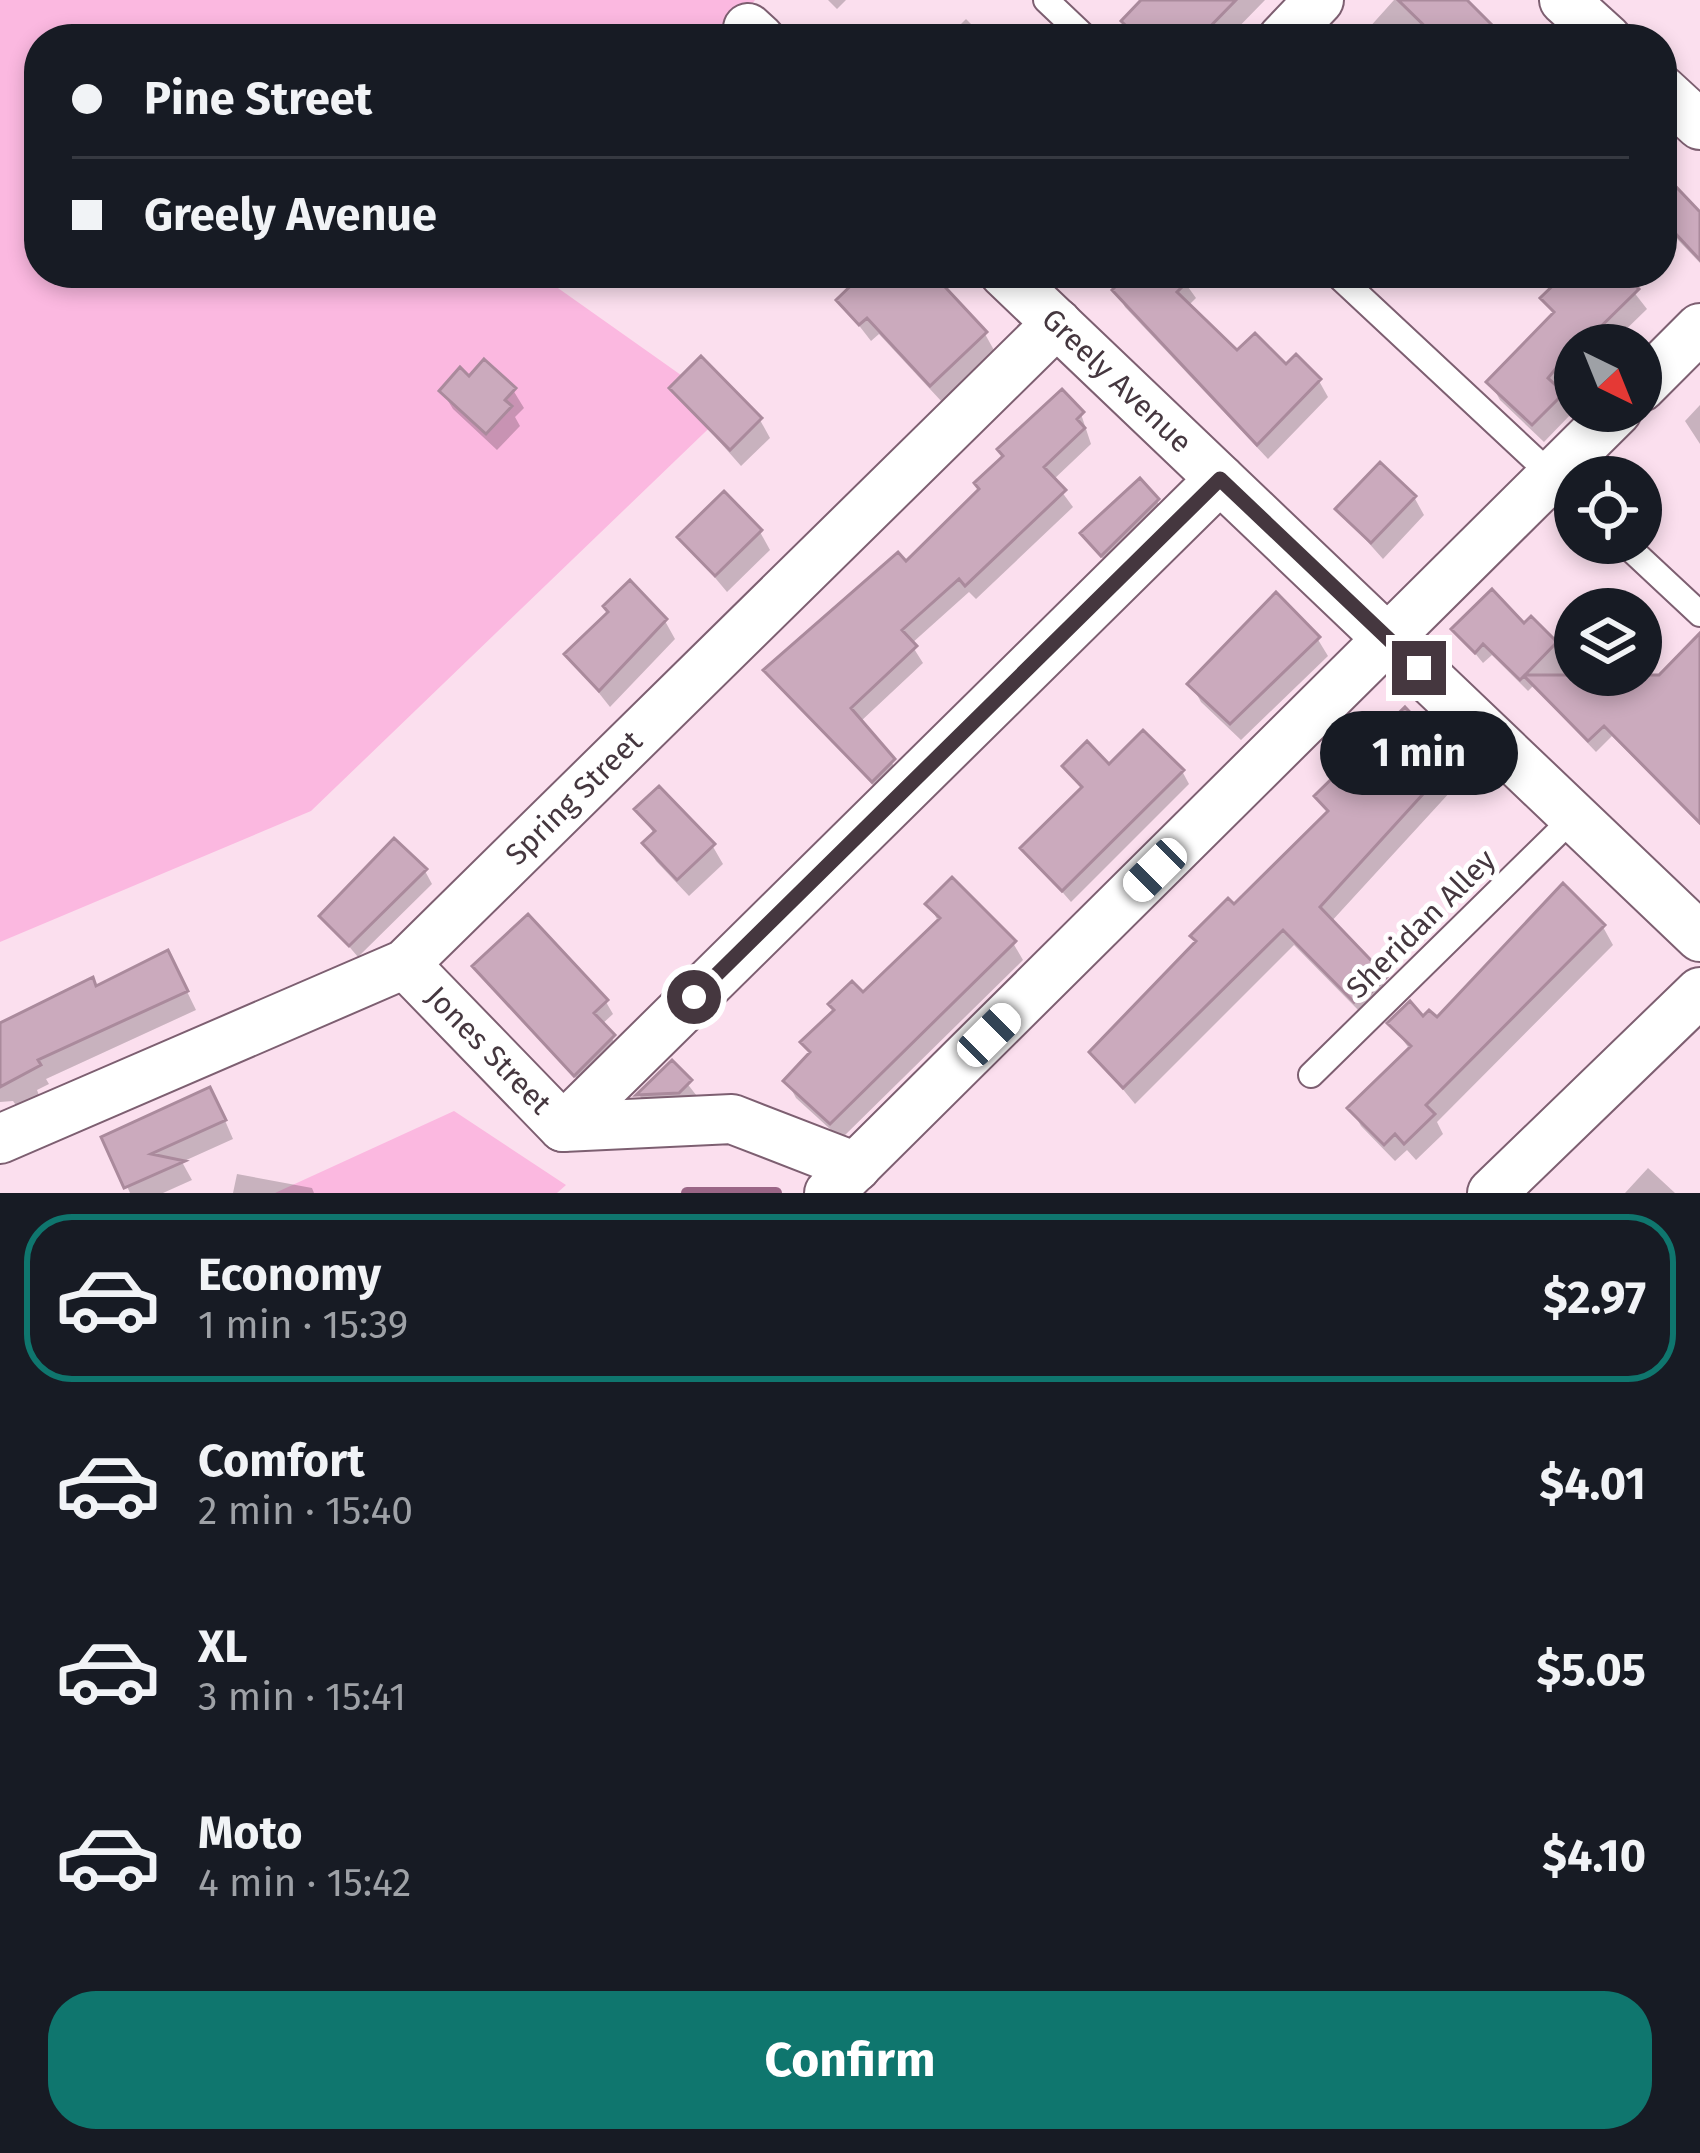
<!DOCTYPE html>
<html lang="en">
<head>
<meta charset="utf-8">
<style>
  :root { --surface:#171b24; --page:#242831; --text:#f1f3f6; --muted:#9ea1a6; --line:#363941; --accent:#0f766e }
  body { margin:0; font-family:"Fira Sans",sans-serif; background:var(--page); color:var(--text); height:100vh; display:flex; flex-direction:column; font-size:45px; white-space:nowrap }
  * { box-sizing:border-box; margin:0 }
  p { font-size:39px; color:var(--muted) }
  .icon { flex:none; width:66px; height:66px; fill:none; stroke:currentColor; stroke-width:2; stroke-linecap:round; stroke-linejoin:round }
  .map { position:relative; height:1193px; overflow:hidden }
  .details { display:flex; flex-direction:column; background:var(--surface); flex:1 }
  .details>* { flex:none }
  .hud { position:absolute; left:24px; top:24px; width:1653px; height:264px; border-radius:48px; box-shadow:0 6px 18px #0003; display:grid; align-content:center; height:264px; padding:0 48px; background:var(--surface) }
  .needle { width:78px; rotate:137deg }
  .fabs { position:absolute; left:1554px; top:324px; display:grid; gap:24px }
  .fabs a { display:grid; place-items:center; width:108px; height:108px; border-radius:50%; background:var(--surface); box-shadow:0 6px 18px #0003; font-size:60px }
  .end { position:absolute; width:54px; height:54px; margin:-27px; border:15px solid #45373f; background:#fff; box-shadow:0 0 0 6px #fff }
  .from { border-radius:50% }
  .bubble { position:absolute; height:84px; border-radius:42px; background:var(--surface); box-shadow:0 6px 18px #0003; font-size:39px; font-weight:700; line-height:84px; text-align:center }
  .car { position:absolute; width:36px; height:72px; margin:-36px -18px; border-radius:15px; box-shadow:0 0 9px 3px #0007; background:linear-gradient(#fff 24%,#345 0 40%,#fff 0 76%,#345 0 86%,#fff 0) }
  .hud b { display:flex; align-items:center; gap:42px; height:114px; font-size:45px }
  .hud b+b { border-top:3px solid var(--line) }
  .hud i { width:30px; height:30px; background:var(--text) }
  ul { padding:21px 0 0; list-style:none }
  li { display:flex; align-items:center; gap:36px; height:168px; margin:0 24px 18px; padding:0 24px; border:6px solid transparent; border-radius:48px }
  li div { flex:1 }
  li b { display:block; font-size:45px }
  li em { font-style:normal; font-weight:700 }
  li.active { border-color:var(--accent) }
  li>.icon { width:108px; height:108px; stroke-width:1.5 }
  .cta { display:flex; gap:24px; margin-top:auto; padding:24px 48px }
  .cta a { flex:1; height:138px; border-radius:48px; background:var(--accent); color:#fff; font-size:48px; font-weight:700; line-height:138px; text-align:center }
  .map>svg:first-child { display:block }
  .green { fill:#fbb8e0 }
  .shadow { fill:#0003 }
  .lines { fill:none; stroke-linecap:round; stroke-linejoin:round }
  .stream { stroke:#9a6686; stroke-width:12 }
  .building { fill:#cbaabd; stroke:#aa8a9c; stroke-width:3 }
  .lane-casing { stroke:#7d5f71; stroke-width:28 }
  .street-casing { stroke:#7d5f71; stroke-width:52 }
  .lane { stroke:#fff; stroke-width:24 }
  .street { stroke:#fff; stroke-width:48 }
  .route { stroke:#45373f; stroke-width:15 }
  .labels { text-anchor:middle; stroke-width:10; stroke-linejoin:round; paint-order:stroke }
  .street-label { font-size:30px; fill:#45373f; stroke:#fff }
</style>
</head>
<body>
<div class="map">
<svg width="1700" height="1193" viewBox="0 0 1700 1193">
  <rect width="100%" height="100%" fill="#fbdfee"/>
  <path class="green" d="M 0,0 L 755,0 L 727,39 L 39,39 L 39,273 L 553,273 L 548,281 L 729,409 L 311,811 L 0,942 Z
    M 454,1111 L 566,1185 L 557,1193 L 275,1193 Z"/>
  <path class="shadow" d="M 828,0 L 846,0 L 837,9 Z
    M 1145,0 L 1265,0 L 1227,39 L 1135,39 L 1125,21 Z
    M 1394,0 L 1466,0 L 1503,39 L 1359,39 Z
    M 966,19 L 986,39 L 946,39 Z
    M 897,30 L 906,39 L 887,39 Z
    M 1662,188 L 1700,216 L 1700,263 L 1662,223 Z
    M 868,273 L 922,273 L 985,334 L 995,352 L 942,402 L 879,334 L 871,341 L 840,301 Z
    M 1133,273 L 1178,273 L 1196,298 L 1188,306 L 1237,354 L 1319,381 L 1328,397 L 1268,459 L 1125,307 L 1116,290 Z
    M 1570,273 L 1619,273 L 1647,309 L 1610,345 L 1575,345 L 1575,379 L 1560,393 L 1572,413 L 1544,442 L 1500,400 L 1490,382 L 1554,316 L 1544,298 Z
    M 469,380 L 513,390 L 524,408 L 515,417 L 520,426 L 497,450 L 453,409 L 442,391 Z
    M 672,388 L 760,420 L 770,438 L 741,466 Z
    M 1700,405 L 1700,444 L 1685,421 Z
    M 1081,414 L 1091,444 L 1053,480 L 1073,507 L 976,599 L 969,592 L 911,644 L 923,663 L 860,722 L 902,776 L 882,795 L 767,671 L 906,565 Z
    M 1414,497 L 1424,515 L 1383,559 L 1339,510 Z
    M 1157,501 L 1167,519 L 1113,572 L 1084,534 Z
    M 760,532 L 770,550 L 727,592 L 681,537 Z
    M 610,614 L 665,621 L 675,639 L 610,707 L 568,654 Z
    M 1531,621 L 1575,664 L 1575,675 L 1632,675 L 1647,691 L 1700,650 L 1700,825 L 1612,736 L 1596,752 L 1533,686 L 1528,691 L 1492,655 L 1483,663 L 1455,629 L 1524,627 Z
    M 1317,638 L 1328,656 L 1241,740 L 1201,702 L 1191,684 Z
    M 1453,761 L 1463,778 L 1330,923 L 1394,997 L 1365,1017 L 1294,945 L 1135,1104 L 1093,1053 L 1329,815 L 1318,797 Z
    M 1066,766 L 1182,771 L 1189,784 L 1071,902 L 1024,848 L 1083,790 Z
    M 638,810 L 712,845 L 723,864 L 689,896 L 656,861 L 646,843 L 655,835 Z
    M 425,871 L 432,884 L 358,957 L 323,916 Z
    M 929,904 L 1013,943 L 1023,960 L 841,1139 L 796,1098 L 787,1081 L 811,1055 L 804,1043 L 863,996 L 939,923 Z
    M 1603,927 L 1613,945 L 1437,1122 L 1443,1134 L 1416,1160 L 1407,1150 L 1395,1161 L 1361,1126 L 1351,1108 L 1411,1051 L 1391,1024 L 1437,1022 Z
    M 476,966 L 606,1002 L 613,1014 L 601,1025 L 620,1049 L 583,1086 Z
    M 177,971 L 196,1010 L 46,1079 L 49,1084 L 37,1090 L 40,1098 L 18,1108 L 13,1101 L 0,1102 L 0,1026 L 96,989 Z
    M 672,1064 L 700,1100 L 650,1112 L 640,1096 Z
    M 220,1109 L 233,1139 L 182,1162 L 192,1180 L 163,1193 L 130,1193 L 105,1138 Z
    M 1648,1168 L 1675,1193 L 1625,1193 Z
    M 237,1174 L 312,1188 L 314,1193 L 233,1193 Z"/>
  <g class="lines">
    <path class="stream" d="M 687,1193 L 776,1193"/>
  </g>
  <path class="building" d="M 1141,0 L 1236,0 L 1198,39 L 1140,39 L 1121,21 Z
    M 1398,0 L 1467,0 L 1506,39 L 1438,39 Z
    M 1662,172 L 1700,212 L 1700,260 L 1662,219 Z
    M 864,273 L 932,273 L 987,332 L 930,386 L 867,318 L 859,325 L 836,300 Z
    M 1129,273 L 1196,273 L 1177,292 L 1237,350 L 1255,333 L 1286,364 L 1296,354 L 1321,379 L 1257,445 L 1112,290 Z
    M 1566,273 L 1623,273 L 1639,289 L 1582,345 L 1575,345 L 1548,378 L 1564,393 L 1532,425 L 1486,382 L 1554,312 L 1540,298 Z
    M 701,356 L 762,418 L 730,450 L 669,388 Z
    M 484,359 L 516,388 L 505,400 L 512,406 L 486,434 L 439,391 L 460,367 L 469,376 Z
    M 1062,389 L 1084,412 L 1077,419 L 1085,428 L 1044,467 L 1066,490 L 965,586 L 959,579 L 902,630 L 917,646 L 851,708 L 895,759 L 872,782 L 763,670 L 898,552 L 906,561 L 979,489 L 974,483 L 1003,456 L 997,449 Z
    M 1380,462 L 1416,496 L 1371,543 L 1335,509 Z
    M 1140,478 L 1159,499 L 1101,556 L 1080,533 Z
    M 724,491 L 762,530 L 715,576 L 677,537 Z
    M 630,580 L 667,619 L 599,691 L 564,654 L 608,612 L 603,606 Z
    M 1492,589 L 1524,623 L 1531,616 L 1557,642 L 1525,675 L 1659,675 L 1700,633 L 1700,823 L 1604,726 L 1588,741 L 1524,676 L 1520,680 L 1483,644 L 1475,653 L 1451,629 Z
    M 1276,592 L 1320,637 L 1230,724 L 1187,684 Z
    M 1405,707 L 1455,759 L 1320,907 L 1387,977 L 1363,1000 L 1359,996 L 1354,1002 L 1283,930 L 1123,1088 L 1089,1052 L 1196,941 L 1190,936 L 1228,898 L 1234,904 L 1328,811 L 1314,796 Z
    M 1143,730 L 1184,770 L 1062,891 L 1020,848 L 1082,787 L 1062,766 L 1087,741 L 1109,764 Z
    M 659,786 L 715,844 L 677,880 L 642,843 L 655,831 L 634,809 Z
    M 394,838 L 427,869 L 349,946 L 319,916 Z
    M 952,877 L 1016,941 L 830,1124 L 783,1081 L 810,1052 L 800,1042 L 834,1010 L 828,1004 L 852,981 L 863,992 L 940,918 L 925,904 Z
    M 1563,883 L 1605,925 L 1426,1105 L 1435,1114 L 1404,1144 L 1395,1134 L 1384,1145 L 1347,1108 L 1411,1046 L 1387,1023 L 1410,1001 L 1423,1016 L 1429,1010 L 1437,1017 Z
    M 528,914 L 608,1000 L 594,1013 L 615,1035 L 574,1076 L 472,966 Z
    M 168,950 L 188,991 L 38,1060 L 41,1065 L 0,1087 L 0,1023 L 93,977 L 96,986 Z
    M 672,1060 L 692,1080 L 679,1093 L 636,1095 Z
    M 210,1087 L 226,1120 L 151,1154 L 185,1161 L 124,1188 L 101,1137 Z"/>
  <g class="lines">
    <g class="lane-casing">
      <path id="lane" d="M 1046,0 L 1087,39
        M 1335,273 L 1575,497
        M 1624,543 L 1700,614
        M 1311,1075 L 1574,817"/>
    </g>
    <g class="street-casing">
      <g id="street">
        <path d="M 1564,0 L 1607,39"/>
        <path d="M 748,28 L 760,39"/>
        <path d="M 1282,39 L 1319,0"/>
        <path d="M 1662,90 L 1700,125"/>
        <path id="s1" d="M 1004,273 L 1700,937"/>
        <path d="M 1641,387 L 1700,328"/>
        <path id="s2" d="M 405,964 L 563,1127 L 732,1119 L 856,1167"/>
        <path d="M 563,1127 L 1220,479"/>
        <path id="s3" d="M 0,1139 L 405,964 L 1057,323"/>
        <path d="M 829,1193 L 1617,411"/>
        <path d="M 1492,1193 L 1700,992"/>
      </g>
    </g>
    <use href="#lane" class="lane"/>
    <use href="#street" class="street"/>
  </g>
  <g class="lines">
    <path class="route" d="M 694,997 L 1220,479 L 1419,668"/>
  </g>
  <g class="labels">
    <g class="street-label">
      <text dy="10" stroke="none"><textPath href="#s1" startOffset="156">Greely Avenue</textPath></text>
      <text dy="10" stroke="none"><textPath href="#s3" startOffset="678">Spring Street</textPath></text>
      <text transform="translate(1421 924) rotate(-45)" y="10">Sheridan Alley</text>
      <text dy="10" stroke="none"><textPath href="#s2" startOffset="120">Jones Street</textPath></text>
    </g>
  </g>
</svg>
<div class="fabs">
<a><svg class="needle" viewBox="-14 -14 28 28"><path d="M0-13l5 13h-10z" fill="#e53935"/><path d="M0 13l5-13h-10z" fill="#9ea1a6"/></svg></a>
<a><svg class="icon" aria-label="locate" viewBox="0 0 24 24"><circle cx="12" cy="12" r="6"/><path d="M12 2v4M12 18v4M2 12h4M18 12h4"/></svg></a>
<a><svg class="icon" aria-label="layers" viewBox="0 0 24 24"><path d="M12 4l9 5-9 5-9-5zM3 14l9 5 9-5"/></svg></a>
</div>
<i class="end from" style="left:694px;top:997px"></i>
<i class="end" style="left:1419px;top:668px"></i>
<div class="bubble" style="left:1320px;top:711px;width:198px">1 min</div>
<i class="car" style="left:1155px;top:870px;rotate:225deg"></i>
<i class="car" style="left:989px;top:1035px;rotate:45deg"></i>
<div class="hud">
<b><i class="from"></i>Pine Street</b>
<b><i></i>Greely Avenue</b>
</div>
</div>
<section class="details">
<ul>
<li class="active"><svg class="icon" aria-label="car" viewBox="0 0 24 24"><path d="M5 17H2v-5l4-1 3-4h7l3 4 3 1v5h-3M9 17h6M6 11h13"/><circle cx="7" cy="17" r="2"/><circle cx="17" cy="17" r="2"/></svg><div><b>Economy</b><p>1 min · 15:39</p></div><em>$2.97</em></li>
<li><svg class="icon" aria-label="car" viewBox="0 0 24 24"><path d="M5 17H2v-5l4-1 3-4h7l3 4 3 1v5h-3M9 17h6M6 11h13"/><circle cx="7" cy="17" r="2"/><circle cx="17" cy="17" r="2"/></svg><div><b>Comfort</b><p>2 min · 15:40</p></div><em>$4.01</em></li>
<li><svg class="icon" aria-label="car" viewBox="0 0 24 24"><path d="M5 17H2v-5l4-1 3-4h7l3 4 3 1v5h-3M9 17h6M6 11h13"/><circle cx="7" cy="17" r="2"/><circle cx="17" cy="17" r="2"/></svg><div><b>XL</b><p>3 min · 15:41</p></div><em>$5.05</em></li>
<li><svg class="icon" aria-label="car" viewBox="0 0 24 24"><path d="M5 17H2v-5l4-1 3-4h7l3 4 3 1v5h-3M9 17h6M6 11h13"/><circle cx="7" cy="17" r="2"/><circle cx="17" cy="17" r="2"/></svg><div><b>Moto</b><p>4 min · 15:42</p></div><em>$4.10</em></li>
</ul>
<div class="cta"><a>Confirm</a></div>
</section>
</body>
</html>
